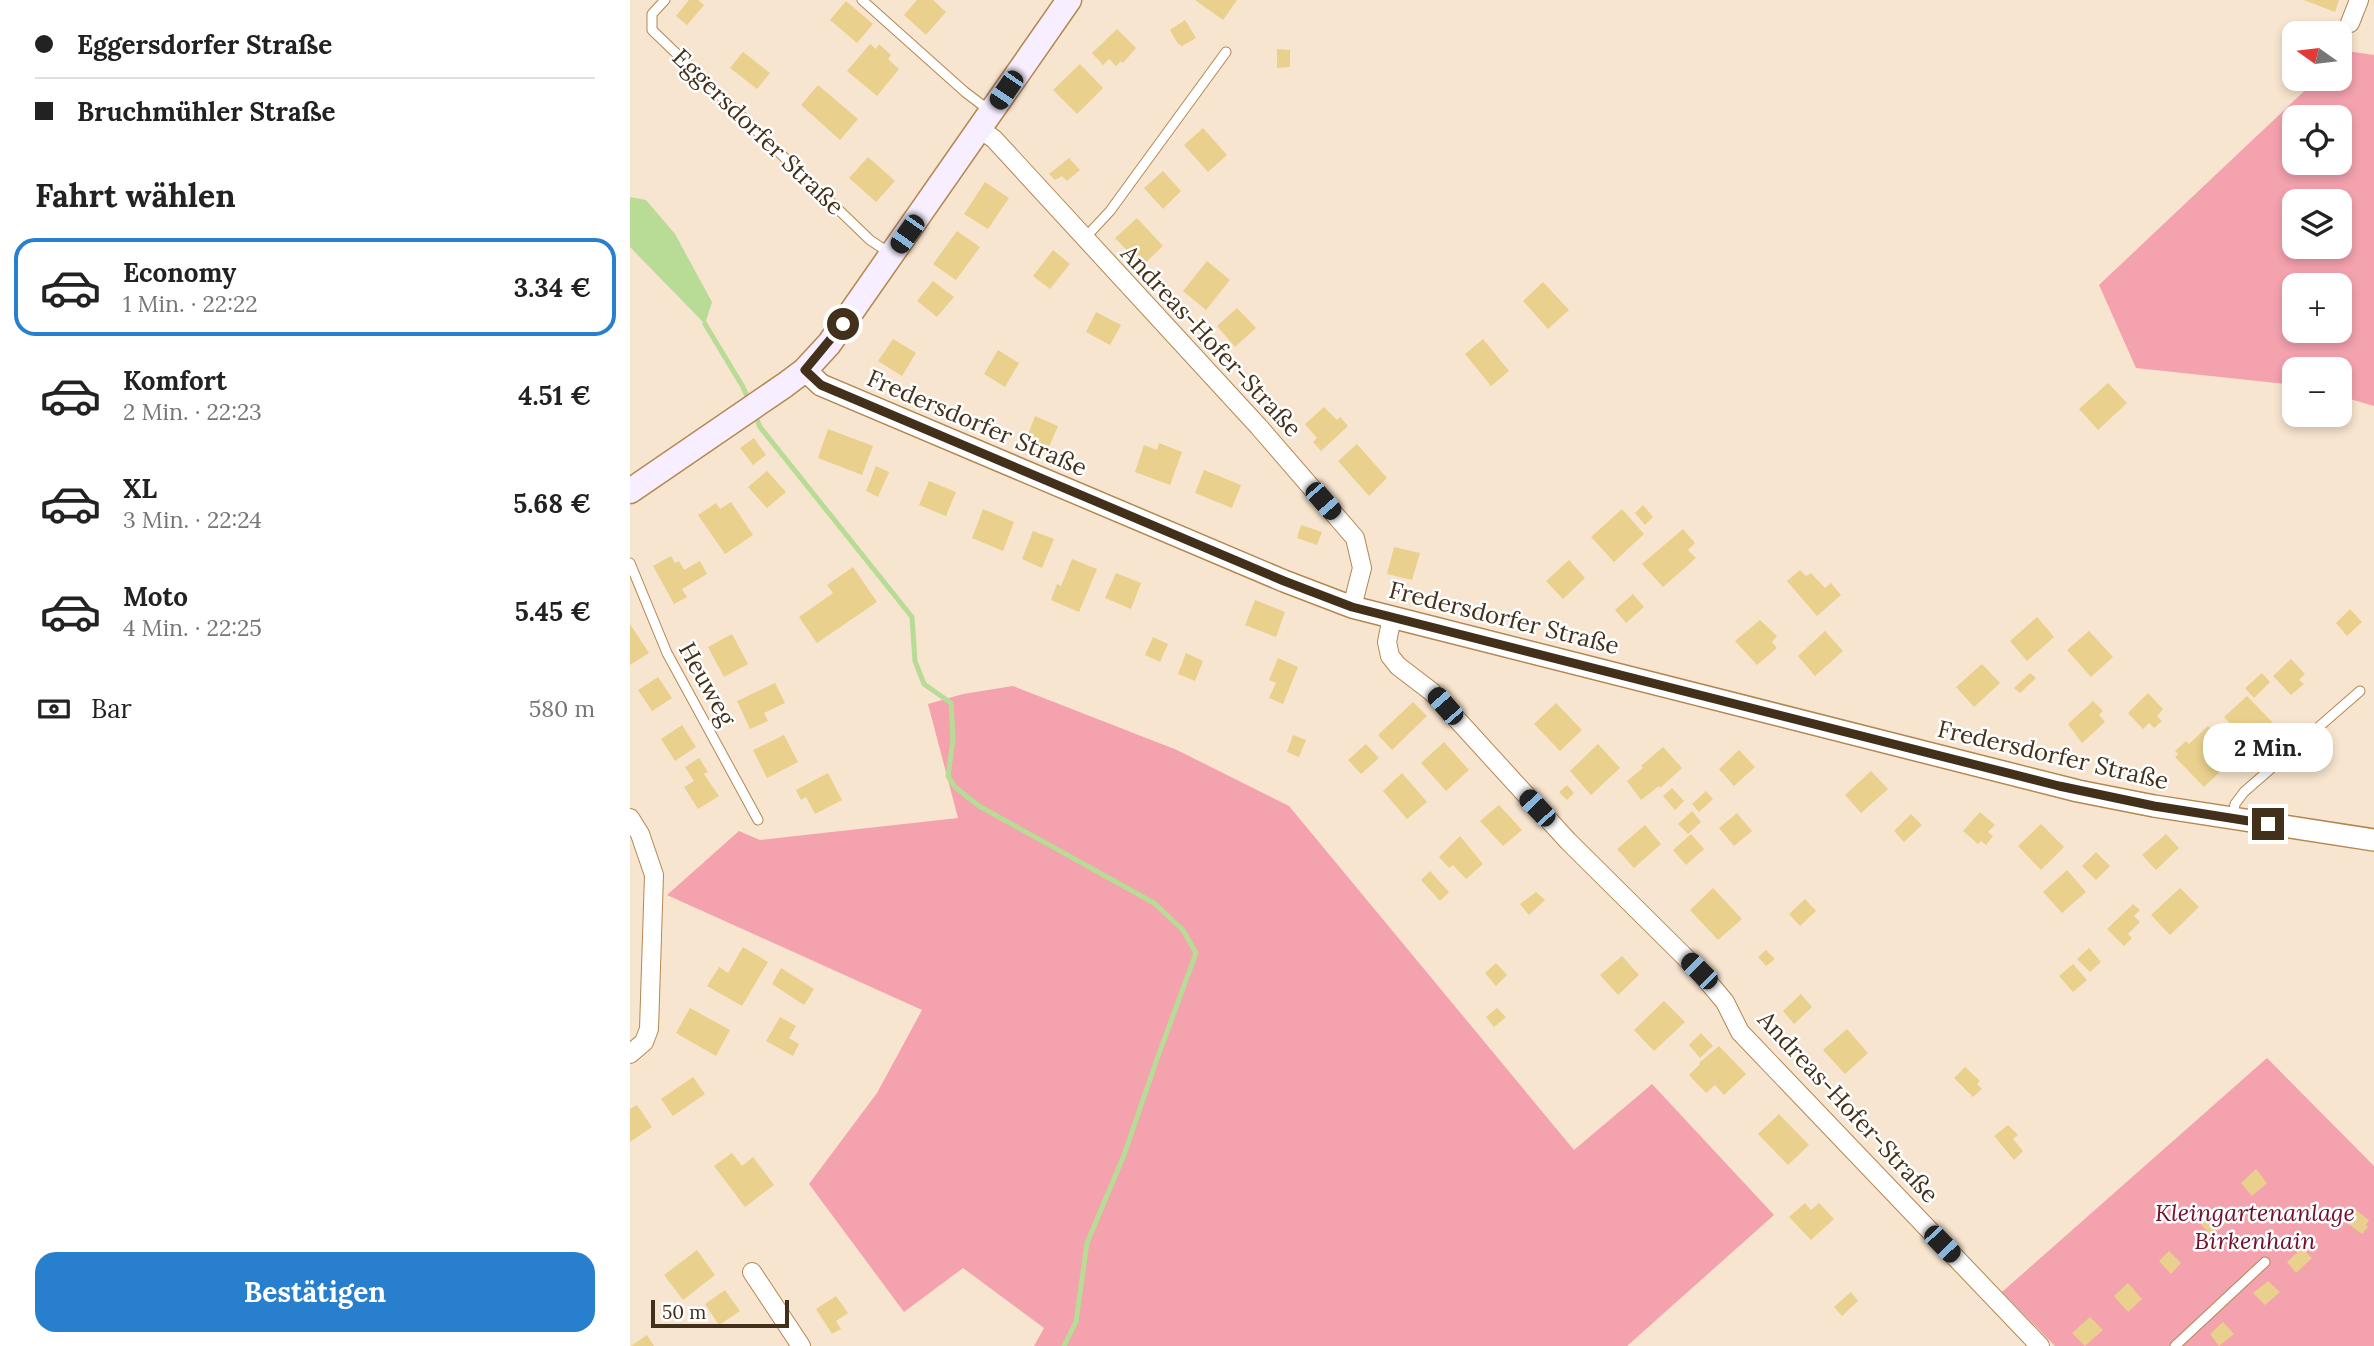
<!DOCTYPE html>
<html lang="de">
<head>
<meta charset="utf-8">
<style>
  :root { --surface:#fff; --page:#f6f6f6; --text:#222; --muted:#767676; --line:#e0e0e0; --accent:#277fcd }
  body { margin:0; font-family:Lora,serif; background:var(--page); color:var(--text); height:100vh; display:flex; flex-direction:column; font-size:26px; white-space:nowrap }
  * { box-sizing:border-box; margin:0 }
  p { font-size:23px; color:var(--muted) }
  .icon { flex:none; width:38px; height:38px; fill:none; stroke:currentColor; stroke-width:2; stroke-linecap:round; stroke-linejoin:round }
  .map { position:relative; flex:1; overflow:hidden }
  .panel { display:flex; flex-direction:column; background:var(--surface); width:630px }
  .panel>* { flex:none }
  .hud { display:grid; align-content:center; height:154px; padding:0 35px; background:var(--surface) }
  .needle { width:46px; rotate:284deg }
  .tools { position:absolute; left:1652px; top:21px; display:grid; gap:14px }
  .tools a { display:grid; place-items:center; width:70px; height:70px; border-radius:14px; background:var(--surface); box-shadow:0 4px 10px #0003; font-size:35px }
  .scale { position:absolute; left:21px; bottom:18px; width:138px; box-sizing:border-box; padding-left:7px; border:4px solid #43301a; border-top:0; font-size:19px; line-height:24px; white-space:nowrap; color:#43301a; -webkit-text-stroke:5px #fff; paint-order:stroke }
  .end { position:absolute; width:32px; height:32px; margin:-16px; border:9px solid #43301a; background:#fff; box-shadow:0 0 0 4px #fff }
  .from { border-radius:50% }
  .bubble { position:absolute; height:49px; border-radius:21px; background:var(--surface); box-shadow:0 4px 10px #0003; font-size:23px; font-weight:700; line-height:49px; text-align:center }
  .car { position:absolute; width:21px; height:42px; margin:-21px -10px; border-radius:9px; box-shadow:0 0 5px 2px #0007; background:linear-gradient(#222 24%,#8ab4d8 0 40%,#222 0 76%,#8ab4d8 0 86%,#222 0) }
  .hud b { display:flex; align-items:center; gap:24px; height:66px; font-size:26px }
  .hud b+b { border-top:2px solid var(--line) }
  .hud i { width:18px; height:18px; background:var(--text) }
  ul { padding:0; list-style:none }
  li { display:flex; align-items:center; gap:21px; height:98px; margin:0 14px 10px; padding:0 21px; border:4px solid transparent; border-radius:21px }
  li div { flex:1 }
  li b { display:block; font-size:26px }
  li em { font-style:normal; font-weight:700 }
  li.active { border-color:var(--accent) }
  li>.icon { width:63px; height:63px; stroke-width:1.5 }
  h2 { padding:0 35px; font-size:32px; line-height:84px }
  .pay { display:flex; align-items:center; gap:18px; height:77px; padding:0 35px; font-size:26px }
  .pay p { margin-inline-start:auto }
  .primary-button { display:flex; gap:14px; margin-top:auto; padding:14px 35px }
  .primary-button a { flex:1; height:80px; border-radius:21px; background:var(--accent); color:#fff; font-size:28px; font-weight:700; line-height:80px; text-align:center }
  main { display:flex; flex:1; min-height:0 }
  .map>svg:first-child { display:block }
  .green { fill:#f4a2ae; fill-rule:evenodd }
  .water { fill:#b8db95 }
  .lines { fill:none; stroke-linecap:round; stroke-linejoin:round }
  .stream { stroke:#b8db95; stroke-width:5 }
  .building { fill:#e9d08d }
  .service-casing { stroke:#b48751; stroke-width:11 }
  .minor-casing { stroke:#b48751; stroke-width:20 }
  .tertiary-casing { stroke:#b48751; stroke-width:24 }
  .secondary-casing { stroke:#b48751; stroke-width:27 }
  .service { stroke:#fff; stroke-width:9 }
  .minor { stroke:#fff; stroke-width:18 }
  .tertiary { stroke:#fff; stroke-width:21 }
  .secondary { stroke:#f7eeff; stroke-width:24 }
  .route { stroke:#43301a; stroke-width:9 }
  .labels { text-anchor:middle; stroke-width:5; stroke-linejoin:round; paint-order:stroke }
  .street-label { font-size:24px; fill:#43301a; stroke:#fff }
  .park-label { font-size:24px; font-style:italic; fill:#71102d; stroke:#fff }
</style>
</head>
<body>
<main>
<section class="panel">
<div class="hud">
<b><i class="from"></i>Eggersdorfer Straße</b>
<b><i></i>Bruchmühler Straße</b>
</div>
<h2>Fahrt wählen</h2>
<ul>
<li class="active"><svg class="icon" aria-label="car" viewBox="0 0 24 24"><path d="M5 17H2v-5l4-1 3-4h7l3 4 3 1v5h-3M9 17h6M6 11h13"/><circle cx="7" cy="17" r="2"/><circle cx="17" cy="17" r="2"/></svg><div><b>Economy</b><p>1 Min. · 22:22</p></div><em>3.34 €</em></li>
<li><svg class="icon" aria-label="car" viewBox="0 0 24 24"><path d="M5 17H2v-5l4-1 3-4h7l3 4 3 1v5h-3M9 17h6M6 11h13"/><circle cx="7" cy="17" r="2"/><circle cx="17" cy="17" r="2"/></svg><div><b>Komfort</b><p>2 Min. · 22:23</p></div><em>4.51 €</em></li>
<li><svg class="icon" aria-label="car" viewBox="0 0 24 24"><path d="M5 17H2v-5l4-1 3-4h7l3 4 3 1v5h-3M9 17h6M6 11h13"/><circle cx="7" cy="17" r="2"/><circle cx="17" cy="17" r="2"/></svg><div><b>XL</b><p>3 Min. · 22:24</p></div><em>5.68 €</em></li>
<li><svg class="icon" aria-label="car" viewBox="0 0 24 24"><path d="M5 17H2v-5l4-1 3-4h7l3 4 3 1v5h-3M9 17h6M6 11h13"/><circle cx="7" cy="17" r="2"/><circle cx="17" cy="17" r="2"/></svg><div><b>Moto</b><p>4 Min. · 22:25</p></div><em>5.45 €</em></li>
</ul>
<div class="pay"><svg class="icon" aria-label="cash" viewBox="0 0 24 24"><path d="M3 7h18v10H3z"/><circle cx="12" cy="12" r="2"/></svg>Bar<p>580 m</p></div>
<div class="primary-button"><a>Bestätigen</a></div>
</section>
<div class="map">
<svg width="1744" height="1346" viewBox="0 0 1744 1346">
  <rect width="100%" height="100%" fill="#f8e5cf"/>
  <path class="green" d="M 1717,51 L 1744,55 L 1744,406 L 1710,396 L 1710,369 L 1664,369 L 1664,385 L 1506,368 L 1469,285 L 1687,79 L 1710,79 L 1710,58 ZM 1664,117 L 1710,117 L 1710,163 L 1664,163 ZM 1710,201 L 1710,247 L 1664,247 L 1664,201 ZM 1664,285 L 1710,285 L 1710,331 L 1664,331 Z
    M 383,686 L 547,750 L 659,806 L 944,1150 L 1022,1084 L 1144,1215 L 997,1346 L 404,1346 L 414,1328 L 333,1268 L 274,1312 L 179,1184 L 247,1093 L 292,1010 L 37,895 L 109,831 L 130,840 L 328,818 L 298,704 L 333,694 Z
    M 1637,1058 L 1744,1166 L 1744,1346 L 1425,1346 L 1372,1292 Z"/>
  <path class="water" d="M 0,197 L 16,200 L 45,234 L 82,302 L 75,324 L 0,247 Z"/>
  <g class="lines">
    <path class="stream" d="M 75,324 L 113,387 L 120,403
      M 125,415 L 130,427 L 282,617 L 285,661 L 294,684 L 321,703 L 323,740 L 318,776 L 325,787 L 349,806 L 524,903 L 553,930 L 566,953 L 527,1059 L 494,1155 L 457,1243 L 446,1322 L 434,1346"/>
  </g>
  <path class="building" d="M 59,0 L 68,0 L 74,5 L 57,25 L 46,16 Z
    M 287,0 L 303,0 L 316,12 L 296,35 L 274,15 Z
    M 565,0 L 607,0 L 593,20 Z
    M 1674,0 L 1709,0 L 1705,12 Z
    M 216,1 L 243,24 L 227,43 L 200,20 Z
    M 555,20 L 566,38 L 552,46 L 548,44 L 540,30 Z
    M 487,29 L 506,48 L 493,63 L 491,61 L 486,66 L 479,59 L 473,65 L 462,53 Z
    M 240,44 L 246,49 L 249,44 L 261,55 L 258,59 L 269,69 L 247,96 L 217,71 Z
    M 647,49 L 660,50 L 660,67 L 647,68 Z
    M 113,52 L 140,73 L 127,89 L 100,68 Z
    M 450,64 L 473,88 L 447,114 L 423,90 Z
    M 188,85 L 228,119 L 210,140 L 171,105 Z
    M 573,128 L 597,155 L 578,172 L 554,145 Z
    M 238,157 L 265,181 L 246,202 L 219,178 Z
    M 439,158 L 450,170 L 437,181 L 432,176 L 425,180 L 419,174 Z
    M 533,171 L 551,191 L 533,209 L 514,188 Z
    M 355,182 L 379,198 L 358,229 L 334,214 Z
    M 507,218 L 533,246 L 512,266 L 485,238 Z
    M 327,231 L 350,247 L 326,280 L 303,264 Z
    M 423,250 L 440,264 L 420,289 L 403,276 Z
    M 577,261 L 600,280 L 576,310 L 553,291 Z
    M 303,281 L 324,297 L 307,317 L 287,301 Z
    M 913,282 L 939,310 L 918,329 L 893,301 Z
    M 607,308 L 626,328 L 605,347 L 587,326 Z
    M 466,312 L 491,325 L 480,345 L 456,332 Z
    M 263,339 L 286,353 L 272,376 L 248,361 Z
    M 853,339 L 879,371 L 861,386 L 835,354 Z
    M 368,350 L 389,363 L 375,387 L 354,374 Z
    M 1478,383 L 1497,403 L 1468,430 L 1449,409 Z
    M 694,407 L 707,420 L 710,417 L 718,426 L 691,451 L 683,442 L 687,438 L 675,424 Z
    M 405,416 L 428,426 L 418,449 L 396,440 Z
    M 198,429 L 243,446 L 232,475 L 188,458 Z
    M 124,438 L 136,455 L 123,465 L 110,448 Z
    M 529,443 L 552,452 L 540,485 L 505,472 L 514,445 L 527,450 Z
    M 727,444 L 757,478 L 739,496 L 708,461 Z
    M 246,466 L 259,472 L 248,497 L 236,491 Z
    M 574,470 L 611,485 L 602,508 L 565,493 Z
    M 137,471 L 156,492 L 137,508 L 118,487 Z
    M 299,481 L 326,492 L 316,516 L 289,505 Z
    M 101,502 L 123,535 L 95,554 L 68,515 L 86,503 L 90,509 Z
    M 1013,505 L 1023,517 L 1015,525 L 1005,513 Z
    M 353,509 L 384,522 L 373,551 L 342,538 Z
    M 992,509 L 1014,534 L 984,562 L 961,537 Z
    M 671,525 L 692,532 L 687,545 L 667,538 Z
    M 1053,529 L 1065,543 L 1058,550 L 1066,558 L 1033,587 L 1012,564 Z
    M 403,531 L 424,539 L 412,568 L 392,559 Z
    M 764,547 L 790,553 L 782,580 L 757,574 Z
    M 41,556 L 45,563 L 49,561 L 54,570 L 70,561 L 77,574 L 52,589 L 57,597 L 44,604 L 23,566 Z
    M 442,559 L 467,569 L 449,612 L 421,600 L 427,584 L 431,586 Z
    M 939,560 L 955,578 L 933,599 L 916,581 Z
    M 223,567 L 247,602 L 187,643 L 169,617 L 203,593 L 197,585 Z
    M 1170,570 L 1176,576 L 1181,573 L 1195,588 L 1201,583 L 1211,595 L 1187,616 L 1157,581 Z
    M 486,573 L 511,583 L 501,609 L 475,598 Z
    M 1003,594 L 1014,607 L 996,623 L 985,610 Z
    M 625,600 L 655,612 L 646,637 L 615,625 Z
    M 1720,609 L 1732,622 L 1717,636 L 1706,623 Z
    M 1407,617 L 1424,637 L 1397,661 L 1380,641 Z
    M 1130,620 L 1147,636 L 1142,642 L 1147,648 L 1127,665 L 1105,641 Z
    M 0,624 L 19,653 L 0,665 Z
    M 1195,631 L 1213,651 L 1185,676 L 1168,656 Z
    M 1459,631 L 1483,657 L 1461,677 L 1437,650 Z
    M 102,634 L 118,664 L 94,677 L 78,647 Z
    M 523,637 L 538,644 L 530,662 L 515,655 Z
    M 556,653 L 573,661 L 565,681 L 548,674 Z
    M 648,658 L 668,667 L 653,704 L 639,698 L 646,683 L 639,680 Z
    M 1661,659 L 1675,674 L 1669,680 L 1674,684 L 1661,695 L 1643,676 Z
    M 1352,664 L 1370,683 L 1344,707 L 1326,687 Z
    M 1400,673 L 1406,678 L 1390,693 L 1384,688 Z
    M 1632,673 L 1640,682 L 1624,698 L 1615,688 Z
    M 28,677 L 42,698 L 22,711 L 8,690 Z
    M 145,683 L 155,703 L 134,713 L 138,721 L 120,729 L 107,701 Z
    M 1518,693 L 1533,709 L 1527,716 L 1532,721 L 1524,728 L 1519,723 L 1513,729 L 1498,713 Z
    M 1617,696 L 1648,728 L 1625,749 L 1594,717 Z
    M 1463,701 L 1473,711 L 1469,715 L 1475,722 L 1452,743 L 1438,724 Z
    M 783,702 L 797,716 L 762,750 L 748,735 Z
    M 926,703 L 952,730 L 930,751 L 904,724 Z
    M 52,725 L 66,747 L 45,761 L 31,739 Z
    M 1578,726 L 1597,747 L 1584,759 L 1593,769 L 1574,787 L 1545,757 L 1548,754 L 1545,751 L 1556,741 L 1559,744 Z
    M 154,735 L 168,762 L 137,778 L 123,750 Z
    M 663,735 L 676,740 L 669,757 L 657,752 Z
    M 814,742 L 839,770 L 816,791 L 791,763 Z
    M 736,744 L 749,758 L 731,774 L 718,760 Z
    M 968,744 L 990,768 L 961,795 L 940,771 Z
    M 1033,747 L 1052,768 L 1030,788 L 1029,786 L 1011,800 L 997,781 L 1013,768 L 1011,766 Z
    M 1109,750 L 1125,767 L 1104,786 L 1089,769 Z
    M 69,758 L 78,772 L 74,774 L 89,796 L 68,809 L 54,787 L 64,781 L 55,767 Z
    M 1241,771 L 1258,789 L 1231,813 L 1215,795 Z
    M 198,773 L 212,800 L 185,814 L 176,797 L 171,800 L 166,790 Z
    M 772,773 L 797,802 L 777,819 L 753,791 Z
    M 937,785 L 944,793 L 937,800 L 929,792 Z
    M 1042,788 L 1054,801 L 1045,810 L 1033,796 Z
    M 1076,791 L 1083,799 L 1069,812 L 1062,804 Z
    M 869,805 L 892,830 L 873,846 L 850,821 Z
    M 1062,811 L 1071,822 L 1058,834 L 1048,824 Z
    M 1350,812 L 1365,825 L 1358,832 L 1363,836 L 1356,845 L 1351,841 L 1348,844 L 1333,831 Z
    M 1107,813 L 1122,831 L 1104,846 L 1089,828 Z
    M 1281,814 L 1292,825 L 1274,842 L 1264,831 Z
    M 1411,824 L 1434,847 L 1411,870 L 1388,846 Z
    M 1015,825 L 1031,844 L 1004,868 L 987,849 Z
    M 1061,834 L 1074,849 L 1056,865 L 1043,850 Z
    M 1536,834 L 1549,848 L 1526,870 L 1512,855 Z
    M 830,836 L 853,864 L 836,879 L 823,865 L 819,868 L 809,857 Z
    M 1466,852 L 1480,866 L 1466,880 L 1452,866 Z
    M 1437,870 L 1456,892 L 1432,913 L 1413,892 Z
    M 800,871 L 819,892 L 810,901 L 791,880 Z
    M 1083,888 L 1112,919 L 1088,940 L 1060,910 Z
    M 1550,888 L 1569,907 L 1540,935 L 1521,915 Z
    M 906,892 L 915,900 L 899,915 L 890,904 Z
    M 1175,899 L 1186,911 L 1170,926 L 1159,914 Z
    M 1503,904 L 1510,910 L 1504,916 L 1510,922 L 1498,934 L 1502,938 L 1494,946 L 1477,929 Z
    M 113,947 L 138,962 L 112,1006 L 77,986 L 89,967 L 98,973 Z
    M 1459,948 L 1471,962 L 1460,972 L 1447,959 Z
    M 1136,950 L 1145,959 L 1136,966 L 1128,957 Z
    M 992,956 L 1009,975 L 988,995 L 970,975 Z
    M 866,963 L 877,975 L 866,986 L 855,973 Z
    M 1443,964 L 1457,980 L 1443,992 L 1429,976 Z
    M 151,968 L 184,989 L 174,1005 L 142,984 Z
    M 1171,994 L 1182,1007 L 1164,1024 L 1153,1011 Z
    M 1034,1001 L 1055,1022 L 1024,1051 L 1004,1030 Z
    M 60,1008 L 100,1030 L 86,1056 L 46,1033 Z
    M 867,1008 L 876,1017 L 864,1027 L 856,1017 Z
    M 150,1017 L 166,1026 L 159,1038 L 169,1044 L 163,1056 L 136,1041 Z
    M 1217,1029 L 1238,1053 L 1215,1074 L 1193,1050 Z
    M 1071,1033 L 1083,1046 L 1070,1058 L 1059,1045 Z
    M 1089,1046 L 1116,1074 L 1094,1095 L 1085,1085 L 1076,1093 L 1059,1075 L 1070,1064 L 1069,1063 Z
    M 1335,1067 L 1350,1081 L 1347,1084 L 1352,1089 L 1343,1097 L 1324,1078 Z
    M 63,1077 L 75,1094 L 43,1116 L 31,1099 Z
    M 7,1105 L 22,1127 L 0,1142 L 0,1109 Z
    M 1149,1114 L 1179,1145 L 1158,1165 L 1128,1134 Z
    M 1378,1125 L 1388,1135 L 1383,1139 L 1393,1151 L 1384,1160 L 1364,1136 Z
    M 102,1153 L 112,1166 L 123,1157 L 144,1185 L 115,1207 L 84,1166 Z
    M 1626,1169 L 1637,1183 L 1622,1196 L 1611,1183 Z
    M 1175,1203 L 1181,1210 L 1189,1203 L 1204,1219 L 1181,1240 L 1159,1217 Z
    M 1583,1208 L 1596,1223 L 1581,1236 L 1568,1221 Z
    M 1727,1211 L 1739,1220 L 1736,1225 L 1738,1227 L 1732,1234 L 1717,1223 Z
    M 1672,1248 L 1682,1258 L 1666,1273 L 1657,1262 Z
    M 67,1250 L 85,1275 L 53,1300 L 34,1275 Z
    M 1539,1251 L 1551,1263 L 1541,1274 L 1529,1261 Z
    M 1638,1281 L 1650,1292 L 1635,1305 L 1623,1293 Z
    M 1498,1283 L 1512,1299 L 1498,1312 L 1484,1296 Z
    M 95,1290 L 110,1311 L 89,1325 L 75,1304 Z
    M 1221,1292 L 1228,1301 L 1212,1316 L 1204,1307 Z
    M 206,1296 L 218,1313 L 206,1321 L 211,1329 L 202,1334 L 186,1309 Z
    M 1460,1317 L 1473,1330 L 1455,1346 L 1442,1333 Z
    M 1593,1322 L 1604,1334 L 1589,1346 L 1580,1334 Z
    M 17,1335 L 24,1346 L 1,1346 Z"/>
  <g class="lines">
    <g class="service-casing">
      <path id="service" d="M 35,0 L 22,14 L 22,30 L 240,240 L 261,254
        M 232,0 L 335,92 L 360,111
        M 454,239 L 480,211 L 596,52
        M 0,563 L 37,653 L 128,820
        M 1603,818 L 1605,804 L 1614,792 L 1730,691
        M 1545,1346 L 1635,1262"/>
    </g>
    <g class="minor-casing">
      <path id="minor" d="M 1720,23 L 1729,0
        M 350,129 L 364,139 L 629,427 L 725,538 L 732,568 L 722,607
        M 762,617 L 757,642 L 760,656 L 768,666 L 802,692 L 938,841 L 1069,971 L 1095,1002 L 1110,1032 L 1410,1346
        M 0,818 L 10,834 L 24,875 L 19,1029 L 14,1042 L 0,1054
        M 122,1272 L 171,1346"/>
    </g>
    <g class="tertiary-casing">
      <path id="tertiary" d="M 175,370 L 191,385 L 654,581 L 722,607 L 1448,791 L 1524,806 L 1744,840"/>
    </g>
    <g class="secondary-casing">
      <path id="secondary" d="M 0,491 L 155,385 L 175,370 L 199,344 L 439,0"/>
    </g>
    <use href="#service" class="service"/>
    <use href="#minor" class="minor"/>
    <use href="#tertiary" class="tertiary"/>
    <use href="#secondary" class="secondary"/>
  </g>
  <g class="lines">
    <path class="route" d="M 213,324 L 175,370 L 191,385 L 654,581 L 722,607 L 1429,786 L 1524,806 L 1638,824"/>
  </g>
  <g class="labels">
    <g class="street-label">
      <text transform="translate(128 132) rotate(44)" y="8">Eggersdorfer Straße</text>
      <text transform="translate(581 341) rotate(47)" y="8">Andreas-Hofer-Straße</text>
      <text transform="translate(347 423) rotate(23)" y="8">Fredersdorfer Straße</text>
      <text transform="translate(874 618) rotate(14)" y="8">Fredersdorfer Straße</text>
      <text transform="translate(77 684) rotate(61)" y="8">Heuweg</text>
      <text transform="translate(1423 755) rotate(13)" y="8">Fredersdorfer Straße</text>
      <text transform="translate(1218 1107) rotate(47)" y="8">Andreas-Hofer-Straße</text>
    </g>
    <g class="park-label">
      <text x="1625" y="1221">Kleingartenanlage<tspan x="1625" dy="28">Birkenhain</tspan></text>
    </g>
  </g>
</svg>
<div class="tools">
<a><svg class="needle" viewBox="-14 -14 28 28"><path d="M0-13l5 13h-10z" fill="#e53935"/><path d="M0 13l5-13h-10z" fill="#767676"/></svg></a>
<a><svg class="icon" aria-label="locate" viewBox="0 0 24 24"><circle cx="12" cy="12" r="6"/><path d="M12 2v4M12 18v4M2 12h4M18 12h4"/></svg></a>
<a><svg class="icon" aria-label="layers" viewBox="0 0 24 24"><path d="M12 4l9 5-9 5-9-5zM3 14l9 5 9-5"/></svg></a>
<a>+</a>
<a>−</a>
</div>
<div class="scale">50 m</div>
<i class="end from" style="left:213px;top:324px"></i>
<i class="end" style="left:1638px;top:824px"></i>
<div class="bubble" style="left:1573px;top:723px;width:130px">2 Min.</div>
<i class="car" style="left:376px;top:90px;rotate:214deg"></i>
<i class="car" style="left:277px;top:234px;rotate:215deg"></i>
<i class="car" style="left:693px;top:501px;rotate:139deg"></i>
<i class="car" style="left:815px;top:706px;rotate:319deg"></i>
<i class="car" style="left:907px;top:808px;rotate:317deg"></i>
<i class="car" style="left:1069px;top:971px;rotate:315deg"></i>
<i class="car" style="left:1312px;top:1244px;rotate:136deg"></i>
</div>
</main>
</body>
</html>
